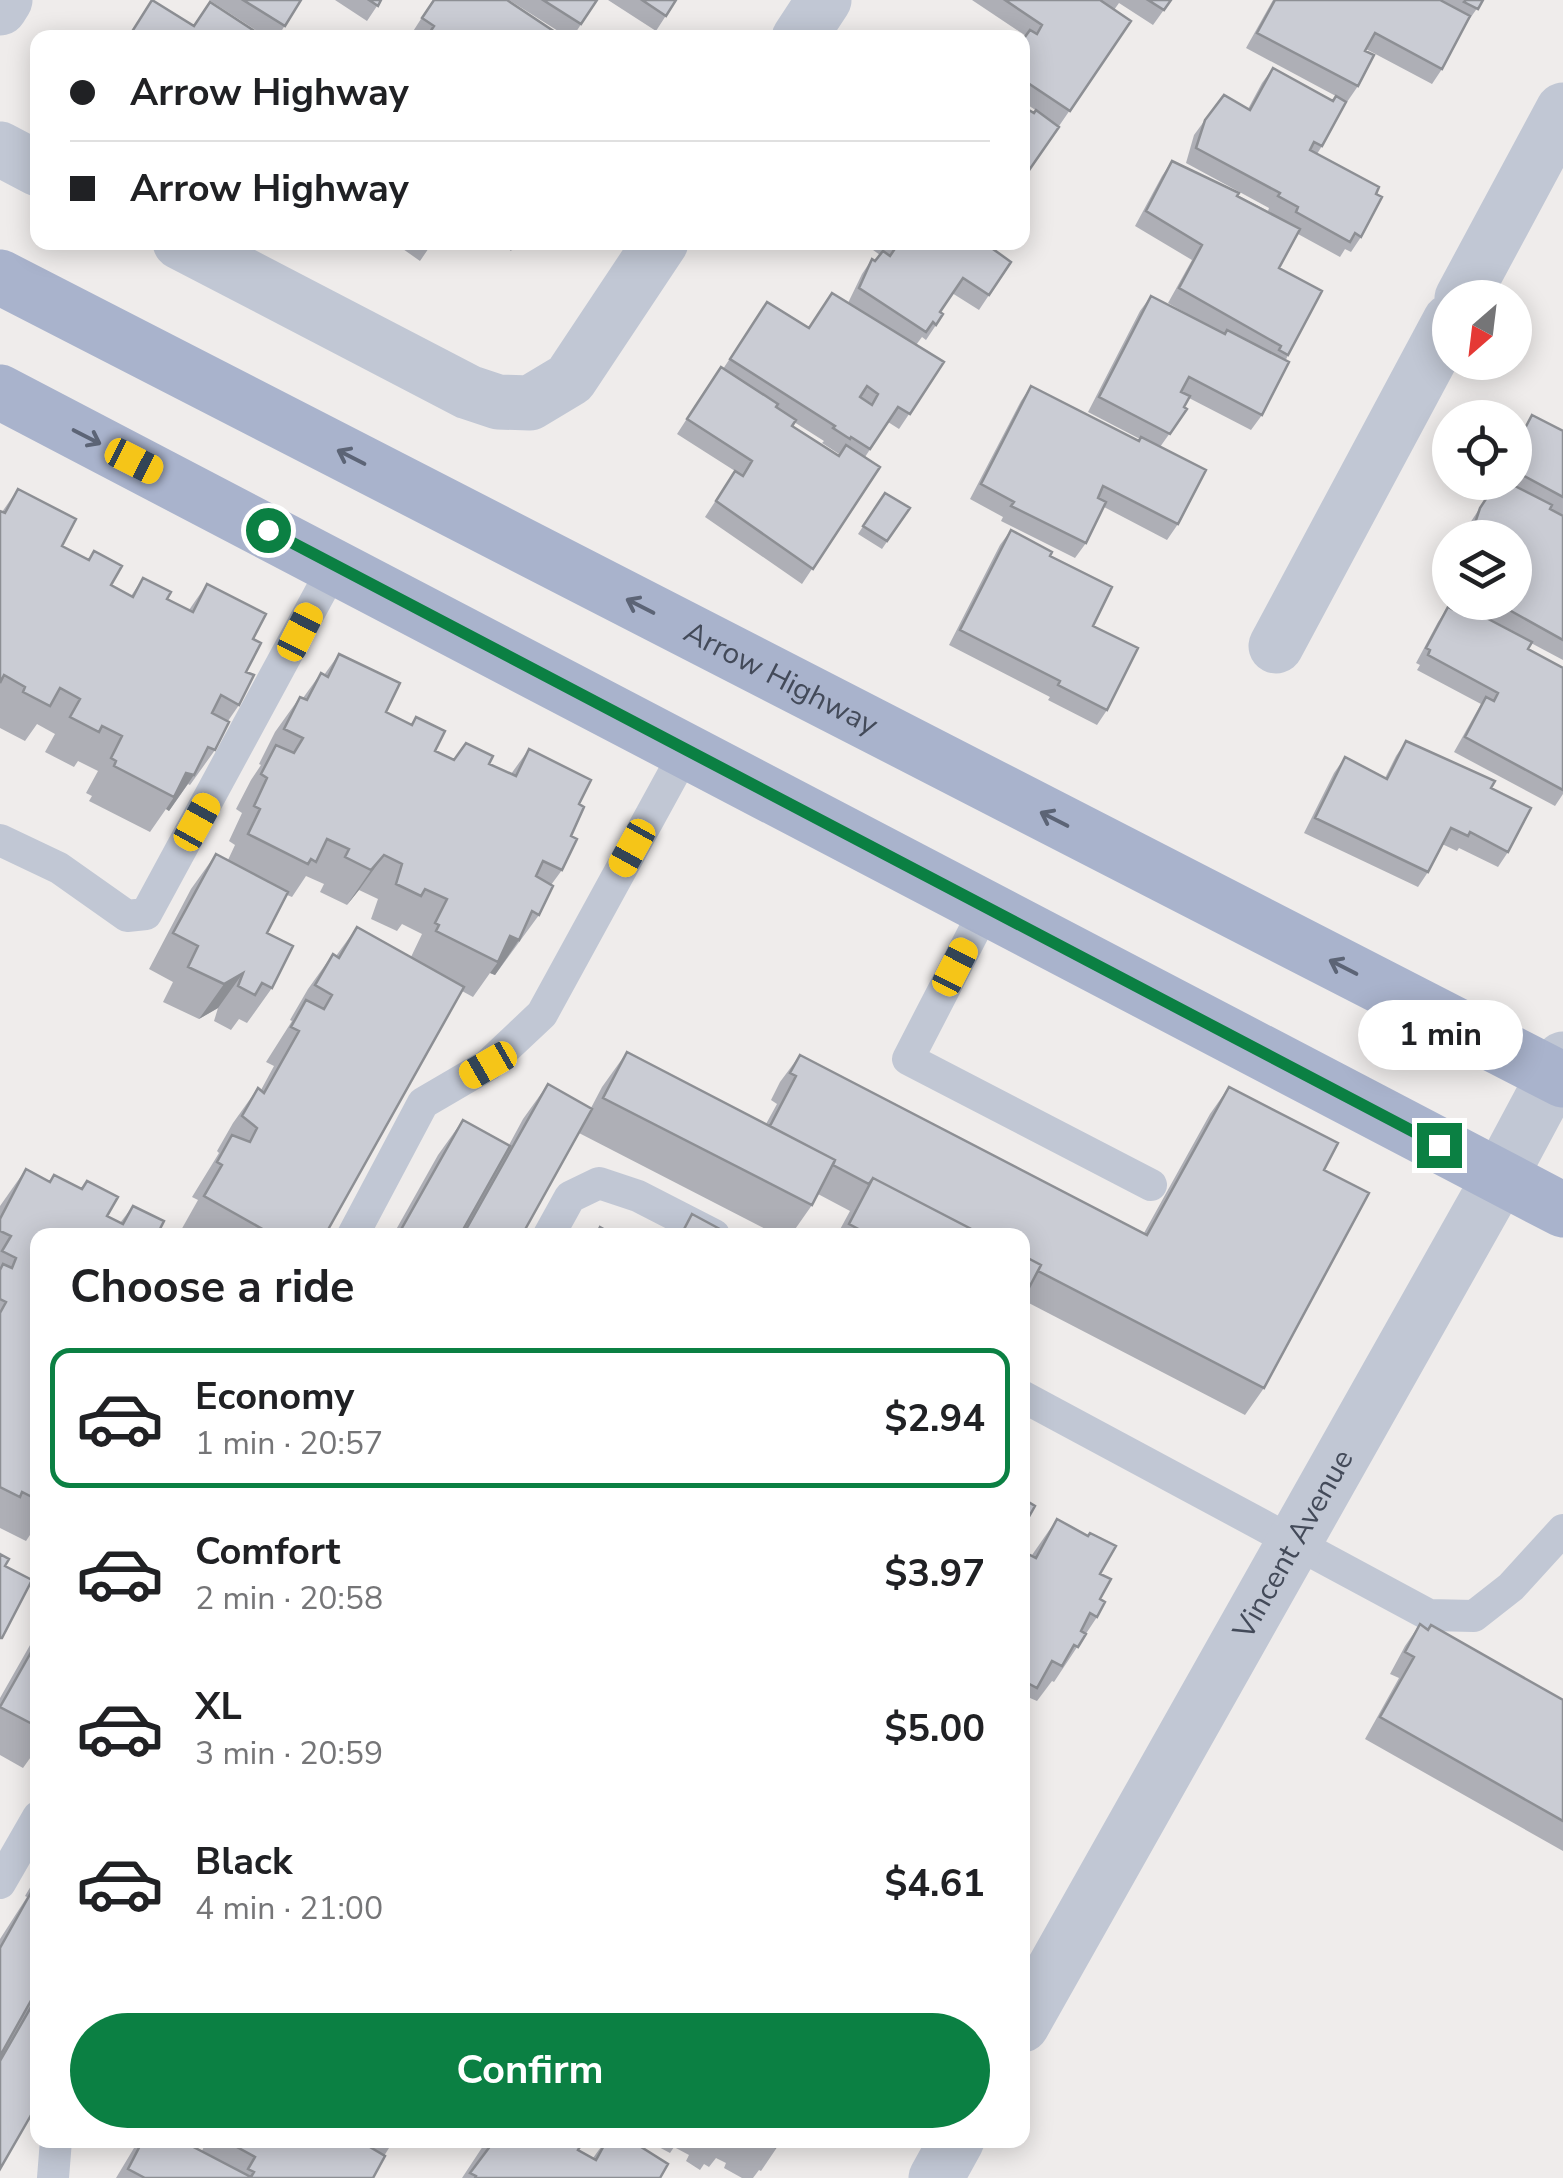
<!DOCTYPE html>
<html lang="en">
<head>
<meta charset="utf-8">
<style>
  :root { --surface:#fff; --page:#f2f2f2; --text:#202124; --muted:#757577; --line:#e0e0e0; --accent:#0b8043 }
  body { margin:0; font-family:"Nunito Sans",sans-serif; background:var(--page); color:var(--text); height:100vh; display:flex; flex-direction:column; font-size:38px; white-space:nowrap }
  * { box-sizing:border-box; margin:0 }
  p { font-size:32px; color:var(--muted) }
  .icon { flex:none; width:55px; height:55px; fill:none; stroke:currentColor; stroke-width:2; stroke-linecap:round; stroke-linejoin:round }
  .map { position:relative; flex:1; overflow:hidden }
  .panel { position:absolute; left:30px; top:1228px; width:1000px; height:920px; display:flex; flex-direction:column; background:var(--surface); border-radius:20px; box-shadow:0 5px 25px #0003 }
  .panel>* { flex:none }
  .top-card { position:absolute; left:30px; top:30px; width:1000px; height:220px; border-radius:20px; box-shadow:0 5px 25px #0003; display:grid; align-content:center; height:220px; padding:0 40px; background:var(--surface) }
  .needle { width:65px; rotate:208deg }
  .controls { position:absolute; left:1432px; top:280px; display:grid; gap:20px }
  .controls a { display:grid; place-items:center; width:100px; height:100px; border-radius:50%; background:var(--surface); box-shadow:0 5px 25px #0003; font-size:50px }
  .end { position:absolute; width:45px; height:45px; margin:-22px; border:12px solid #0b8043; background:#fff; box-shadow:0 0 0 5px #fff }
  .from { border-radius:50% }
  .bubble { position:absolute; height:70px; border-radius:35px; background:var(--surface); box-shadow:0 5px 25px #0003; font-size:32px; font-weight:700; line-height:70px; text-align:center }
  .car { position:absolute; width:30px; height:60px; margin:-30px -15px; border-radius:12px; box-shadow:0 0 8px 2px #0007; background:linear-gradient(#f5c518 24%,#345 0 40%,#f5c518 0 76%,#345 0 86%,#f5c518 0) }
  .top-card b { display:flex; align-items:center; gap:35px; height:95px; font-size:38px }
  .top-card b+b { border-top:2px solid var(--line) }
  .top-card i { width:25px; height:25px; background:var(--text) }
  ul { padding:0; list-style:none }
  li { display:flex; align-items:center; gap:30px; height:140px; margin:0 20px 15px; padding:0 20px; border:5px solid transparent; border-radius:20px }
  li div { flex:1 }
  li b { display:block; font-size:38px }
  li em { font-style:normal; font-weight:700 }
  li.on { border-color:var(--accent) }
  li>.icon { width:90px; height:90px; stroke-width:1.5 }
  h2 { padding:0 40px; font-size:45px; line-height:120px }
  .cta { display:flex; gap:20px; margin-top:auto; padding:20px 40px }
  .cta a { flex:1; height:115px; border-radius:60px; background:var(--accent); color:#fff; font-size:40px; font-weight:700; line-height:115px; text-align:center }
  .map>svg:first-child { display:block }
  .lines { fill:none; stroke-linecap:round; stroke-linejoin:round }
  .service { stroke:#c1c7d4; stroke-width:32 }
  .minor { stroke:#c1c7d4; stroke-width:55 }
  .tertiary { stroke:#c1c7d4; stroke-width:55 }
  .primary { stroke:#a9b3cc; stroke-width:55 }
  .wall { fill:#aeafb6; fill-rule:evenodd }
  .shaded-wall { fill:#8d8f94 }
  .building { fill:#caccd4; stroke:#8d8f94; stroke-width:2.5; fill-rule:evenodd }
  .oneway { stroke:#5c6476 }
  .route { stroke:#0b8043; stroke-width:12 }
  .labels { text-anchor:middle; stroke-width:8; stroke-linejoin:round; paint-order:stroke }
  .street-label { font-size:30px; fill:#434a59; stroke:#fff }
</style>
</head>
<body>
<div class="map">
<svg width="1563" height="2178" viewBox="0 0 1563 2178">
  <rect width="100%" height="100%" fill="#efeceb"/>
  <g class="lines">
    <path class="service" d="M 0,840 L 59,868 L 127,916 L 146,914 L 335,565
      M 987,906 L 908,1059 L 1151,1185
      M 353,1235 L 423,1103 L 488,1065 L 542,1014 L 687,749
      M 549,1235 L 570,1197 L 599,1183 L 638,1196 L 714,1235
      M 1022,1396 L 1429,1615 L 1474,1616 L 1511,1587 L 1563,1530
      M 0,1883 L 38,1817
      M 53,2178 L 56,2140"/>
    <path class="minor" d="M 0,8 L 5,0
      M 799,38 L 824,0
      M 0,149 L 38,169
      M 180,242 L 468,392 L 498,402 L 530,403 L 570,379 L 661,242
      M 1462,298 L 1563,110
      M 1276,646 L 1450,321"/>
    <g class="tertiary">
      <path id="s1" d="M 1022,2025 L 1500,1177 L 1563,1059"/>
      <path d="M 936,2178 L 957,2140"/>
    </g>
    <g class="primary">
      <path id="s2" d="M 0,277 L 1563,1080"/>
      <path d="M 0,392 L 1563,1210"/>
    </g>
  </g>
  <path class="wall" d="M 209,0 L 301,0 L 277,38 L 268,38 Z
    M 335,0 L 381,0 L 367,21 Z
    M 433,0 L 564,38 L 418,38 L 412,33 Z
    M 509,0 L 597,0 L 572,38 L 565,38 L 566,36 Z
    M 608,0 L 676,0 L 656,31 Z
    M 972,0 L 1171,0 L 1153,25 L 1119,3 L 1114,10 L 1131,21 L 1059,126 L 1022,101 L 1022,40 L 1026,36 Z
    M 1273,0 L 1483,0 L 1466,24 L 1442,69 L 1432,84 L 1366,49 L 1358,86 L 1347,102 L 1246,48 Z
    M 1273,68 L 1322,146 L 1317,154 L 1376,194 L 1361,237 L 1351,252 L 1345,249 L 1340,257 L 1298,234 L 1279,268 L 1288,355 L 1262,415 L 1251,430 L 1189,398 L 1184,407 L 1187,409 L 1160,447 L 1178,524 L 1167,540 L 1104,507 L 1086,543 L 1075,558 L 1001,521 L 1003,517 L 970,499 L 1021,401 L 1031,386 L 1138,441 L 1140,439 L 1088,412 L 1140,311 L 1151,296 L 1203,323 L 1168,303 L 1192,260 L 1135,226 L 1162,176 L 1172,161 L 1268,211 L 1269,208 L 1186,163 L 1194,135 L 1205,120 L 1248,109 L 1262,83 Z
    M 393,242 L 433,242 L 420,261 Z
    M 499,242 L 523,242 L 520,247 L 516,244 L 511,251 Z
    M 862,242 L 987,242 L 986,244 L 1011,262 L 979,310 L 952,293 L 940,312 L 936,325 L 926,340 L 922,337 L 916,345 L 944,362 L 899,429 L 888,422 L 865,457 L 880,467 L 802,584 L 705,517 L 735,471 L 677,434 L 710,383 L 723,369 L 767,302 L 808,328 L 848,303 L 862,274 L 872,259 L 875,261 L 880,255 ZM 794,422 L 824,441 L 822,443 L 839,454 L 838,456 L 792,426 Z
    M 1532,415 L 1563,431 L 1563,660 L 1531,643 L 1528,649 L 1563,668 L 1563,794 L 1555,806 L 1454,752 L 1481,704 L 1417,670 L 1420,665 L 1416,663 L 1438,622 L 1448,607 L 1451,609 L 1456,602 L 1482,615 L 1489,602 L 1515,602 L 1515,538 L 1464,538 L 1470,523 L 1497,482 L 1515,482 L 1515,443 Z
    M 18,489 L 62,546 L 88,560 L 94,551 L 111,585 L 131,596 L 143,578 L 167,599 L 189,610 L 207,584 L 253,639 L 239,705 L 228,721 L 215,750 L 190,785 L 188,784 L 169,811 L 166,809 L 150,832 L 89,801 L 92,796 L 86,793 L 98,771 L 78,761 L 74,767 L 45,752 L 55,734 L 37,724 L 25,741 L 0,728 L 0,511 L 2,512 Z
    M 885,493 L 910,508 L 882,549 L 858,534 Z
    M 1011,530 L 1050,556 L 1093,626 L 1107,710 L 1097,725 L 1048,700 L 1050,697 L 949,645 L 1000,545 Z
    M 339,654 L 386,712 L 411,724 L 416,717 L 435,751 L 454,760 L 489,764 L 511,774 L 529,749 L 579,804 L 571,836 L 562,870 L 551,885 L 539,915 L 495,975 L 490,973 L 473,997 L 462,991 L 325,1235 L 186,1235 L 180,1232 L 198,1200 L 192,1197 L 219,1153 L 217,1151 L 233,1123 L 258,1088 L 261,1090 L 274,1066 L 266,1062 L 292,1021 L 290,1020 L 308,989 L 333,954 L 336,956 L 357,927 L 411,957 L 422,934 L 402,924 L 397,931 L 371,919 L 378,899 L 359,890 L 347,905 L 320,892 L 324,884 L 306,876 L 292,897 L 287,895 L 267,933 L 272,988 L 247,1023 L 239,1019 L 231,1030 L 214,1021 L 218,1008 L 199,1019 L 163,1002 L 173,982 L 149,969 L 191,889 L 216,854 L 228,860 L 235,845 L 229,841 L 242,813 L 236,809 L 251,780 L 261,765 L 259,764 L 275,732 L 300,697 L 303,698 L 321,673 L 324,675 Z
    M 1406,741 L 1491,788 L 1508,852 L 1498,867 L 1459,848 L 1457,851 L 1442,844 L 1428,872 L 1418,887 L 1304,833 L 1334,773 L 1345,757 L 1385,778 L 1396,756 Z
    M 627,1052 L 766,1124 L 777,1104 L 771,1100 L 780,1082 L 800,1055 L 1144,1233 L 1210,1114 L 1229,1087 L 1324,1170 L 1264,1388 L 1245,1415 L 1023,1300 L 1022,1235 L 837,1235 L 850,1211 L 818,1194 L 812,1205 L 791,1235 L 777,1235 L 579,1133 L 522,1235 L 393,1235 L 438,1155 L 463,1120 L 509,1145 L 523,1119 L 548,1084 L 591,1108 L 602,1087 Z
    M 26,1169 L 49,1182 L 54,1175 L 81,1189 L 87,1181 L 107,1216 L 120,1223 L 133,1206 L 164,1221 L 38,1235 L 38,1539 L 30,1535 L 26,1541 L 0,1528 L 0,1206 Z
    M 1057,1519 L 1100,1574 L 1100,1599 L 1097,1617 L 1054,1682 L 1052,1681 L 1037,1701 L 1030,1698 L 1022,1708 L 1022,1551 L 1032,1555 Z
    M 1420,1624 L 1563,1700 L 1563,1851 L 1365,1739 L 1399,1678 L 1390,1674 L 1405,1646 Z
    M 38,1631 L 38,1747 L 23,1768 L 0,1755 L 0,1698 Z
    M 38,1874 L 38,2103 L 0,2170 L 0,1939 L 27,1897 L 25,1896 Z
    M 119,2140 L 180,2140 L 202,2151 L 207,2140 L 394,2140 L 384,2156 L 373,2178 L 116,2178 L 134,2148 Z
    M 487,2140 L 584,2140 L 578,2150 L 593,2158 L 606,2140 L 630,2140 L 660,2178 L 462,2178 Z
    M 657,2140 L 782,2140 L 761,2171 L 759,2170 L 753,2178 L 742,2178 L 724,2168 L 726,2163 L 716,2158 L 709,2167 L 704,2164 L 700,2170 L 686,2161 L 689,2155 L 674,2147 L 670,2153 L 655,2145 Z"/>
  <path class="shaded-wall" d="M 186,773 L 194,775 L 169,811 L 166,809 L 174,797 Z
    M 384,855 L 359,890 L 347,905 L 371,870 Z
    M 510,936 L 519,940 L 495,975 L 490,973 L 498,962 Z
    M 243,973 L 218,1008 L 199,1019 L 224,984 Z"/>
  <path class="building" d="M 152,0 L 194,26 L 210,2 L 265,38 L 128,38 Z
    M 243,0 L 301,0 L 285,26 Z
    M 369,0 L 381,0 L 378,6 Z
    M 434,0 L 507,0 L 564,38 L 426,38 L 434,26 L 422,18 Z
    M 543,0 L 597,0 L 581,24 Z
    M 642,0 L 676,0 L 666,16 Z
    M 1005,0 L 1100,0 L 1131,21 L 1070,111 L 1022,79 L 1022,41 L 1030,30 L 1037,34 L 1042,25 Z
    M 1148,0 L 1171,0 L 1164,10 Z
    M 1275,0 L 1440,0 L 1470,16 L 1442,69 L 1375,33 L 1365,51 L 1374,55 L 1358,86 L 1257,33 Z
    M 1466,0 L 1483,0 L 1478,9 L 1464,2 Z
    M 1273,68 L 1333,101 L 1336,96 L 1346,102 L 1322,146 L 1314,142 L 1310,150 L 1379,187 L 1376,194 L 1382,197 L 1361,237 L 1355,233 L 1350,242 L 1296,212 L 1298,207 L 1278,196 L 1280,193 L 1196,148 L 1205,120 L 1224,95 L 1250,110 Z
    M 1022,106 L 1034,113 L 1036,110 L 1059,127 L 1025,176 L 1022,175 Z
    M 1172,161 L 1239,193 L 1237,196 L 1300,229 L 1279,268 L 1322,291 L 1288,355 L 1279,350 L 1281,346 L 1179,288 L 1202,245 L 1146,211 Z
    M 895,242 L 987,242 L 986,244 L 1011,262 L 989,295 L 963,278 L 940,312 L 943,314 L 936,325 L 933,322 L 926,332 L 859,288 L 872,259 L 875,261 L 883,251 L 890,256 L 898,244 Z
    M 832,293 L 944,362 L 910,414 L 898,407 L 870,449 L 851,437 L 850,439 L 833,428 L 835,426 L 730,359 L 767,302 L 809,328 ZM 867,386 L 878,394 L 872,405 L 860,397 Z
    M 1151,296 L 1225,334 L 1227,330 L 1289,362 L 1262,415 L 1189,377 L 1181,392 L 1190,396 L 1184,407 L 1187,409 L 1170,434 L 1099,397 Z
    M 721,367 L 778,404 L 776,407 L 796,420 L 792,426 L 839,456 L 846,445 L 880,467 L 813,569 L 716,501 L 735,471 L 743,476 L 752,461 L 687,419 Z
    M 1031,386 L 1139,441 L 1141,437 L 1206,470 L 1178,524 L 1103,486 L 1098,498 L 1106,502 L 1086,543 L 1011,506 L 1014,502 L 981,484 Z
    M 1532,415 L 1563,431 L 1563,497 L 1515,471 L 1515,447 Z
    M 1497,482 L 1512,482 L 1511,484 L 1552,505 L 1550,509 L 1563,516 L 1563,640 L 1495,602 L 1515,602 L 1515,538 L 1470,538 L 1480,508 Z
    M 18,489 L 76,519 L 62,546 L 89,560 L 94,551 L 122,566 L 111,585 L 133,597 L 143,578 L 171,592 L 167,599 L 193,612 L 207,584 L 266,614 L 253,639 L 261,643 L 246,672 L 254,675 L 239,705 L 221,695 L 212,713 L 229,722 L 215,750 L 208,747 L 194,775 L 186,773 L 174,797 L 114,766 L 116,761 L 111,758 L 122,736 L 102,726 L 99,732 L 70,717 L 80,699 L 60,688 L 50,706 L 23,692 L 25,687 L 4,675 L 0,683 L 0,511 L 5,513 Z
    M 885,493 L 910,508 L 887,541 L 863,526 Z
    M 1011,530 L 1052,552 L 1050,556 L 1112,587 L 1093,626 L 1138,648 L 1107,710 L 1058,685 L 1060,681 L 960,630 Z
    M 1456,602 L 1532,642 L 1528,649 L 1563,668 L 1563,790 L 1465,737 L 1486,697 L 1494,701 L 1498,693 L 1428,655 L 1430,650 L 1426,648 L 1448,607 L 1452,609 Z
    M 339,654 L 400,683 L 386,712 L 412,725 L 416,717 L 445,731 L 435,751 L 454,760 L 466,743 L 493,756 L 489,764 L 516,776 L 529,749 L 591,780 L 579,804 L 584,807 L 571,836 L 577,839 L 562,870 L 543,861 L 536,876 L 553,886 L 539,915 L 532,911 L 519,940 L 510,936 L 498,962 L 436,931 L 439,925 L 435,923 L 447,899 L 425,889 L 421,896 L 396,884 L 402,864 L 384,855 L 371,870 L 345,857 L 349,849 L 327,839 L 316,862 L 311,859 L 308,864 L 248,834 L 260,809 L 254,806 L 267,778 L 261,774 L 276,745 L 294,753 L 303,738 L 284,729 L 300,697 L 307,700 L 321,673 L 328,677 Z
    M 1406,741 L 1495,781 L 1491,788 L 1531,808 L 1508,852 L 1470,832 L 1468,836 L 1451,828 L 1428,872 L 1315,818 L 1345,757 L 1387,779 Z
    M 216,854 L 288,892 L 267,933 L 293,946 L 272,988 L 262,983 L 255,995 L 238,986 L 243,973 L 224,984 L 188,967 L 198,946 L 173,933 Z
    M 357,927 L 464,987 L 325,1235 L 273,1235 L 204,1196 L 222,1165 L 217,1162 L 232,1135 L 250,1142 L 257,1128 L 242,1116 L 258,1088 L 264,1093 L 299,1031 L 291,1027 L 306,1000 L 324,1009 L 332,995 L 315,985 L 333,954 L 339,958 Z
    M 627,1052 L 835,1160 L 812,1205 L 603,1098 Z
    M 800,1055 L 1147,1235 L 1229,1087 L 1338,1143 L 1324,1170 L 1369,1193 L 1264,1388 L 1038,1271 L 1041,1265 L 1022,1255 L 1022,1235 L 983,1235 L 873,1178 L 869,1184 L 833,1165 L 835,1160 L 770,1126 L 796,1076 L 790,1073 Z
    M 548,1084 L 592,1109 L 522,1235 L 463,1235 Z
    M 463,1120 L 510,1146 L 460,1235 L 398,1235 Z
    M 26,1169 L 50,1182 L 54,1175 L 82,1189 L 87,1181 L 118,1197 L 107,1216 L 123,1224 L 133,1206 L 164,1221 L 160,1229 L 173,1235 L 38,1235 L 38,1500 L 22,1492 L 20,1497 L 0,1487 L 0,1313 L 6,1302 L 0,1299 L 0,1270 L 3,1264 L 12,1268 L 16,1258 L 2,1251 L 11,1236 L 0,1231 L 0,1219 Z
    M 873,1178 L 983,1235 L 870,1235 L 849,1224 Z
    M 692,1214 L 731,1235 L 681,1235 Z
    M 600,1227 L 614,1235 L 596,1235 Z
    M 1022,1255 L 1041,1265 L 1022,1301 Z
    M 1022,1498 L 1035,1506 L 1022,1529 Z
    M 1057,1519 L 1088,1536 L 1090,1533 L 1116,1546 L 1100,1574 L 1111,1579 L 1100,1599 L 1105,1602 L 1097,1617 L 1090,1613 L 1081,1631 L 1086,1634 L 1078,1647 L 1074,1645 L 1062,1666 L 1052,1661 L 1037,1688 L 1022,1680 L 1022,1551 L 1036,1558 Z
    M 0,1554 L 9,1559 L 5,1566 L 32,1580 L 2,1638 L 0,1638 Z
    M 1420,1624 L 1428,1630 L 1431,1625 L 1563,1700 L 1563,1821 L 1380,1717 L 1414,1657 L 1405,1652 Z
    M 38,1640 L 38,1727 L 0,1707 Z
    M 33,1889 L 38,1891 L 38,1988 L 0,2056 L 0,1948 Z
    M 38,1995 L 38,2103 L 0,2169 L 0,2061 Z
    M 143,2140 L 180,2140 L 251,2177 L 254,2172 L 248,2169 L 255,2157 L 224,2140 L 358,2140 L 385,2156 L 373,2178 L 145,2178 L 128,2169 Z
    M 488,2140 L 584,2140 L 578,2150 L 596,2160 L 607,2140 L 630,2140 L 668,2164 L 660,2178 L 475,2178 L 476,2176 L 470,2173 L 491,2145 L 486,2143 Z
    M 762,2140 L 779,2140 L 775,2147 Z"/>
  <defs><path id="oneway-shaft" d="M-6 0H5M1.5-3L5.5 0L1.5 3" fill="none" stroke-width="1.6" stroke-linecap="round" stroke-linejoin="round" transform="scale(2.5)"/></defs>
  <g class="oneway">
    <use href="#oneway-shaft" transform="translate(87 437) rotate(27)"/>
    <use href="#oneway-shaft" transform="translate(351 457) rotate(-153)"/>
    <use href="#oneway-shaft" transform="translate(640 606) rotate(-153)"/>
    <use href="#oneway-shaft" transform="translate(1054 819) rotate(-153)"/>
    <use href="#oneway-shaft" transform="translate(1343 967) rotate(-153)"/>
  </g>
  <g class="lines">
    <path class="route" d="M 268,530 L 1439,1145"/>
  </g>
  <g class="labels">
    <g class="street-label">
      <text dy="10" stroke="none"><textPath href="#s2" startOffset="878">Arrow Highway</textPath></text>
      <text dy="10" stroke="none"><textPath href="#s1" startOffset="552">Vincent Avenue</textPath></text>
    </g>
  </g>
</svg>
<div class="controls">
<a><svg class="needle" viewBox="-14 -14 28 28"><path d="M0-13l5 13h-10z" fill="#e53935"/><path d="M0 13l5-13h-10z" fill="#757577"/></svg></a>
<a><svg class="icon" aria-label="locate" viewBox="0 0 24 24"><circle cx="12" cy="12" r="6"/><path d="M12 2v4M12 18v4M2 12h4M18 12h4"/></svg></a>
<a><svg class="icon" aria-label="layers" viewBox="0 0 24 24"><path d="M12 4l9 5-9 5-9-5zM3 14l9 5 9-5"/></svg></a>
</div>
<i class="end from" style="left:268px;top:530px"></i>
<i class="end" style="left:1439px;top:1145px"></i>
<div class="bubble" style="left:1358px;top:1000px;width:165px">1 min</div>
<i class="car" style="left:134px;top:461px;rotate:117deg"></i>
<i class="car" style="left:300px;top:632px;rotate:27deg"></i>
<i class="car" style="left:197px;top:822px;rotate:29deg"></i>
<i class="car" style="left:632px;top:848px;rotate:209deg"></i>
<i class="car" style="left:955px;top:967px;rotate:27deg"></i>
<i class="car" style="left:488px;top:1065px;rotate:240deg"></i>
<div class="top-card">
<b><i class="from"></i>Arrow Highway</b>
<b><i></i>Arrow Highway</b>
</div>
<section class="panel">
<h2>Choose a ride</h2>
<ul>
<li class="on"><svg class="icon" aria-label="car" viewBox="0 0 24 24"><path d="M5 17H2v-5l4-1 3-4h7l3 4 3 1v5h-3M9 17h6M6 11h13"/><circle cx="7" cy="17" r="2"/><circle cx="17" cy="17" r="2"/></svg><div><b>Economy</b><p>1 min · 20:57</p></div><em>$2.94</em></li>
<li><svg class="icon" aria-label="car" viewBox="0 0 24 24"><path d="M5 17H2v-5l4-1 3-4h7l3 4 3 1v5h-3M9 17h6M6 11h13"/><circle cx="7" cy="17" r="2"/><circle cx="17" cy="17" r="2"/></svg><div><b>Comfort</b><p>2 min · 20:58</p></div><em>$3.97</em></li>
<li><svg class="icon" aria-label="car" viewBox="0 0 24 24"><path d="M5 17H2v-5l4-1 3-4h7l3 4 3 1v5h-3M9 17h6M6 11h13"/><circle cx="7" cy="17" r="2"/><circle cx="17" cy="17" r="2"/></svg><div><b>XL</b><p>3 min · 20:59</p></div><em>$5.00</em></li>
<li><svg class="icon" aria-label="car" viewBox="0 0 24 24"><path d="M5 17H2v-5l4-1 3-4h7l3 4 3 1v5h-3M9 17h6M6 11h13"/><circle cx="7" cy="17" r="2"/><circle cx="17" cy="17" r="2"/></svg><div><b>Black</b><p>4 min · 21:00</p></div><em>$4.61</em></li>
</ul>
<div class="cta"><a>Confirm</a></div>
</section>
</div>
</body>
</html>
